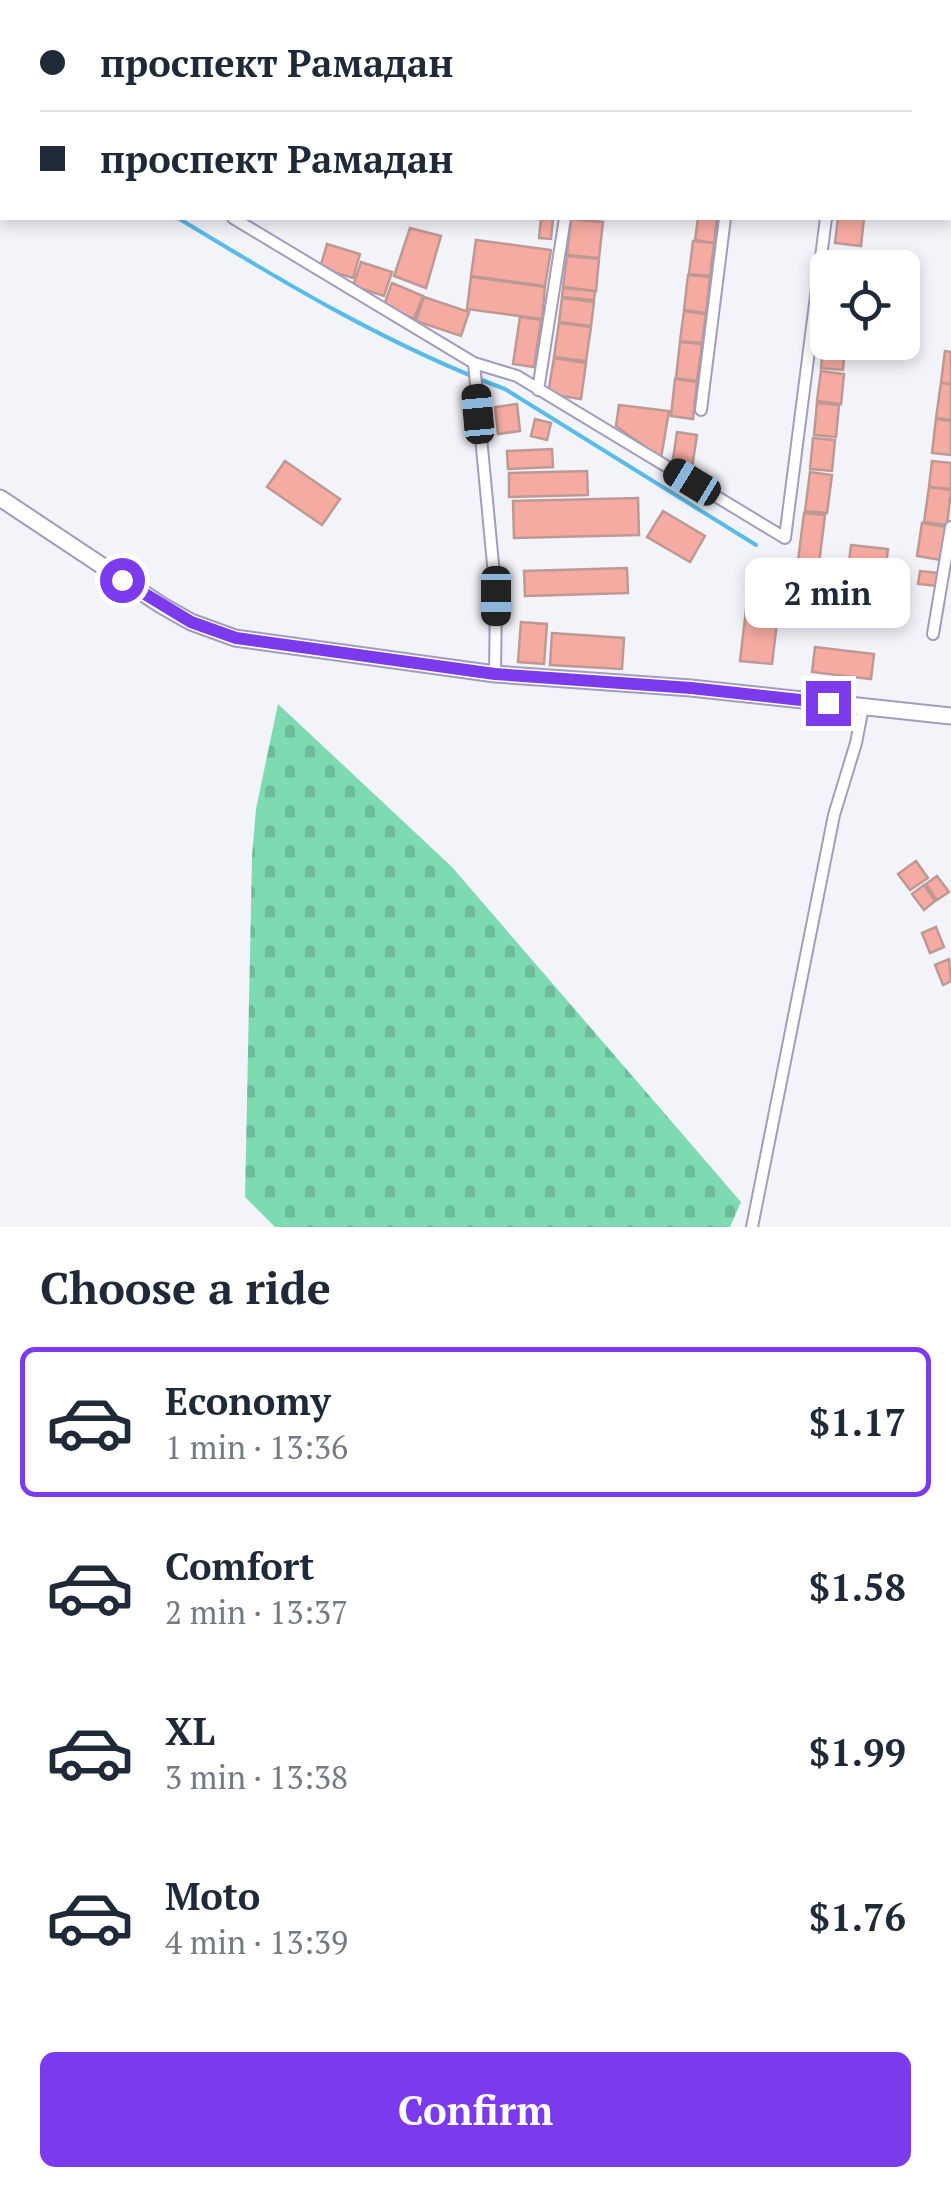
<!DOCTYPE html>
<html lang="en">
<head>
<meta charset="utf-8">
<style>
  :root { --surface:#fff; --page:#f2f2f3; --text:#1f2937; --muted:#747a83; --line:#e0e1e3; --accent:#7c3aed }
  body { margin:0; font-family:"PT Serif",serif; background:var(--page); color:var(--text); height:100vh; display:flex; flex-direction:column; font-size:38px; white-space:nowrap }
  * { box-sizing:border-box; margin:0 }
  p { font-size:32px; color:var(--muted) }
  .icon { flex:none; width:55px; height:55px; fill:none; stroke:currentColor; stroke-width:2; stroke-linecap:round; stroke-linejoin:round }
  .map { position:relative; height:1227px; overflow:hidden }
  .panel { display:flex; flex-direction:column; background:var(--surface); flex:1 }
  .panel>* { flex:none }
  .banner { position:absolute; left:0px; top:0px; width:952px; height:220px; box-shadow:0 5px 15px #0003; display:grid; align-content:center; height:220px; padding:0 40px; background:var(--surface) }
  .controls { position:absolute; left:810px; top:250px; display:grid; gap:20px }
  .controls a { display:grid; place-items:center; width:110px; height:110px; border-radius:15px; background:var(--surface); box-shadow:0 5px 15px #0003; font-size:50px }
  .end { position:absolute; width:45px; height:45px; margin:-22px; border:12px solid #7c3aed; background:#fff; box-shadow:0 0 0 5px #fff }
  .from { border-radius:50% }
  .bubble { position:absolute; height:70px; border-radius:15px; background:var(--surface); box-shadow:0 5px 15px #0003; font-size:32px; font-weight:700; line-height:70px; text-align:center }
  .car { position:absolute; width:30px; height:60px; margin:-30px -15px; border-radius:12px; box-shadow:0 0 8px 2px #0007; background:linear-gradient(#222 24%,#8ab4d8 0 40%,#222 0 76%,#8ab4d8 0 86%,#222 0) }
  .banner b { display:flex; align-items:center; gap:35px; height:95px; font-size:38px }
  .banner b+b { border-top:2px solid var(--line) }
  .banner i { width:25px; height:25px; background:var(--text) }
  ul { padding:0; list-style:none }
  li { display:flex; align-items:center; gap:30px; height:150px; margin:0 20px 15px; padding:0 20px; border:5px solid transparent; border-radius:15px }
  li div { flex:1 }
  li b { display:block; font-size:38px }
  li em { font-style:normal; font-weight:700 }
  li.selected { border-color:var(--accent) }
  li>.icon { width:90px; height:90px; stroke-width:1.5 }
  h2 { padding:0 40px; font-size:45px; line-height:120px }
  .primary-button { display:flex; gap:20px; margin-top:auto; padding:20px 40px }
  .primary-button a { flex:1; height:115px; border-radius:15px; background:var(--accent); color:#fff; font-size:40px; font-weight:700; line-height:115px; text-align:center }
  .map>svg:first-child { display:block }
  .cemetery { fill:url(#cemetery-stones) }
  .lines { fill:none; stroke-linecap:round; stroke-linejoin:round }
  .stream { stroke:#58bbe8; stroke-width:4 }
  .building { fill:#f6aba2; stroke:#be9994; stroke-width:2.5 }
  .street-casing { stroke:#a19dbd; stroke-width:14 }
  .secondary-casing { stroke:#a19dbd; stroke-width:19 }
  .street { stroke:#fff; stroke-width:10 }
  .secondary { stroke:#fff; stroke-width:15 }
  .route { stroke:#7c3aed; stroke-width:12 }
</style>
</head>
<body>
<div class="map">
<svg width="951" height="1227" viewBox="0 0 951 1227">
  <defs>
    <pattern id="cemetery-stones" width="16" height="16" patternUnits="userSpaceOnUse" patternTransform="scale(2.5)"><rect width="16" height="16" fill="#7edbb1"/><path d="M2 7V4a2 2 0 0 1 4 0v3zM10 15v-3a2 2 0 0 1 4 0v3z" fill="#6dbc99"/></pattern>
  </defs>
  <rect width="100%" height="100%" fill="#f3f3fa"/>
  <path class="cemetery" d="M 278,704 L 452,867 L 741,1202 L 730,1227 L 275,1227 L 245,1197 L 252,856 L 256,809 Z"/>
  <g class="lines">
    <path class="stream" d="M 0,99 L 2,101
      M 178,218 C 283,282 389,346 505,389 L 756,545"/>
  </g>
  <path class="building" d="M 541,218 L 553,218 L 551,239 L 539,238 Z
    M 698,218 L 717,218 L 714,243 L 695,240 Z
    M 838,218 L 864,218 L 861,246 L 835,243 Z
    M 571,219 L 603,222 L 599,258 L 567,255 Z
    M 410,228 L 441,236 L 426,288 L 394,276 Z
    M 476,240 L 551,250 L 545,286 L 471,276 Z
    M 693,241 L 714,243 L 710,276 L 689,274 Z
    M 327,244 L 360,254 L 353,278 L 320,268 Z
    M 567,256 L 599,259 L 596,291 L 563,287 Z
    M 361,262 L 392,272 L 384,296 L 353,286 Z
    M 688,275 L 710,277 L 706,313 L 684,310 Z
    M 471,277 L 545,287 L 542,319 L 467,309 Z
    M 392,283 L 423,296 L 414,319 L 384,305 Z
    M 563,288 L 595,291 L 594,300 L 562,297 Z
    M 424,297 L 469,312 L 461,336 L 416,321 Z
    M 562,298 L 594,302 L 591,326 L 559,322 Z
    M 684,311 L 706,314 L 702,343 L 680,341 Z
    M 520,317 L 541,320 L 534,367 L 513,364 Z
    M 559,323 L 591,327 L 586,361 L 554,357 Z
    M 680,342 L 702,344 L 697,381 L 676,378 Z
    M 823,347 L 845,349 L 843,370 L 821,368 Z
    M 945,351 L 951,352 L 951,384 L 941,383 Z
    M 554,358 L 586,363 L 581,399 L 548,394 Z
    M 821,371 L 844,374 L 841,404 L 817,401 Z
    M 675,379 L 697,382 L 693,419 L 671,416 Z
    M 941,383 L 951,384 L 951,420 L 936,418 Z
    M 817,403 L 839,405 L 836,437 L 814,435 Z
    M 517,404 L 520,431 L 498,434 L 495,407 Z
    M 619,405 L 669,411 L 661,458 L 616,426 Z
    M 535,419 L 551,423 L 547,440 L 531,436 Z
    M 936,419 L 951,421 L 951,455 L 932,453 Z
    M 677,432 L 697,435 L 691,474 L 672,466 Z
    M 813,438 L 835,440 L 832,471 L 810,469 Z
    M 552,449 L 553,467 L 508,469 L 507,451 Z
    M 285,461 L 340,499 L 322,525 L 267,487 Z
    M 932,461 L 951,463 L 951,489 L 929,487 Z
    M 587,471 L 588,495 L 509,497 L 509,473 Z
    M 810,472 L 832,475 L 827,513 L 805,511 Z
    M 929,487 L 951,490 L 947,525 L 924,522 Z
    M 638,498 L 639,535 L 514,538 L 513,501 Z
    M 663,511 L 705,536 L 690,562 L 647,537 Z
    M 804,513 L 825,515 L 819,564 L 798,561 Z
    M 922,523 L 946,527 L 941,560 L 917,556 Z
    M 851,545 L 888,549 L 883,585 L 847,580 Z
    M 751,567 L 783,570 L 780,596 L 748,593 Z
    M 627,568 L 628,593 L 525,596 L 524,571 Z
    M 920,571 L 939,573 L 937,586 L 918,584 Z
    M 748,593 L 780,597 L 772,664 L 740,661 Z
    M 521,622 L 547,624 L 544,664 L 518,662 Z
    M 552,633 L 624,638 L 622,669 L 550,665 Z
    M 815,647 L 874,654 L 871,679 L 812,672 Z
    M 916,861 L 928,878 L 910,890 L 898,874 Z
    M 937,876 L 949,892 L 937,900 L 926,884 Z
    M 924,885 L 935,901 L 924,910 L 912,894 Z
    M 936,927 L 944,947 L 930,953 L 922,933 Z
    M 949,959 L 951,981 L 943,985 L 935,965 Z"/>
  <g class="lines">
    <g class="street-casing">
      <path id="street" d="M 236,2 L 237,0
        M 482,2 L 482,0
        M 601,2 L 602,0
        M 0,72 L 2,74
        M 950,101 L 951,101
        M 233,218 L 474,363 L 517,376 L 785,538 L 826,218
        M 474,363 L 496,596 L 495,674
        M 538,390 L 565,218
        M 701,410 L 725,218
        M 933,634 L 951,527
        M 752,1227 L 834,815 L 856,743 L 863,707"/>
    </g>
    <g class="secondary-casing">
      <path id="secondary" d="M 0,498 L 161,605 L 191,622 L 235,638 L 495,674 L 691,688 L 951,716"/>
    </g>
    <use href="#street" class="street"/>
    <use href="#secondary" class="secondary"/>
  </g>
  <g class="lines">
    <path class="route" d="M 122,580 L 191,622 L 236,638 L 495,674 L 691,688 L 828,703"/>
  </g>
</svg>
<div class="controls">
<a><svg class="icon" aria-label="locate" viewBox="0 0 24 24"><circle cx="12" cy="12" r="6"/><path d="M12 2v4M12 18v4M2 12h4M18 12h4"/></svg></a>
</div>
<i class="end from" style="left:122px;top:580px"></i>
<i class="end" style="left:828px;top:703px"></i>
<div class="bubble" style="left:745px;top:558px;width:165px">2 min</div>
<i class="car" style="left:478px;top:414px;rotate:355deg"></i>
<i class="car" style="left:692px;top:482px;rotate:301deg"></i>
<i class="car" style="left:496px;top:596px;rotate:180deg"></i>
<div class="banner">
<b><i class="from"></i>проспект Рамадан</b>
<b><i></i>проспект Рамадан</b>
</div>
</div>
<section class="panel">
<h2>Choose a ride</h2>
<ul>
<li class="selected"><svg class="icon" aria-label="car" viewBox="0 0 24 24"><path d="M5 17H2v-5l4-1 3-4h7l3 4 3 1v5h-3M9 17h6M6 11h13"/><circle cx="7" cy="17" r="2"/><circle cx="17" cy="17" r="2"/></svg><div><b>Economy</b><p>1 min · 13:36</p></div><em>$1.17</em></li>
<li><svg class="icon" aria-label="car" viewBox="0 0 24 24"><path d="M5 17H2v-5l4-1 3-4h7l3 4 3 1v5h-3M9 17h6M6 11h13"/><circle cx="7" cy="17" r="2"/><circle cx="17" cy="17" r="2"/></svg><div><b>Comfort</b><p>2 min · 13:37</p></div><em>$1.58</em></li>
<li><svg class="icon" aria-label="car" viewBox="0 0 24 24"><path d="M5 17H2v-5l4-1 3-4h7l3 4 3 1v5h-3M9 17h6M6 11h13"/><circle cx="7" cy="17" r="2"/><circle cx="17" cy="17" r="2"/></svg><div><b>XL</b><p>3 min · 13:38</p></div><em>$1.99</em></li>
<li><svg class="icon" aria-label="car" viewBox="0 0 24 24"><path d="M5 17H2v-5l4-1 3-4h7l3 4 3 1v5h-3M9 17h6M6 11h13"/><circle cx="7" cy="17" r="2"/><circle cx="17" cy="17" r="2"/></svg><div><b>Moto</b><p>4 min · 13:39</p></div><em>$1.76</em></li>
</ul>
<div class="primary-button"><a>Confirm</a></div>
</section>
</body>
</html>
